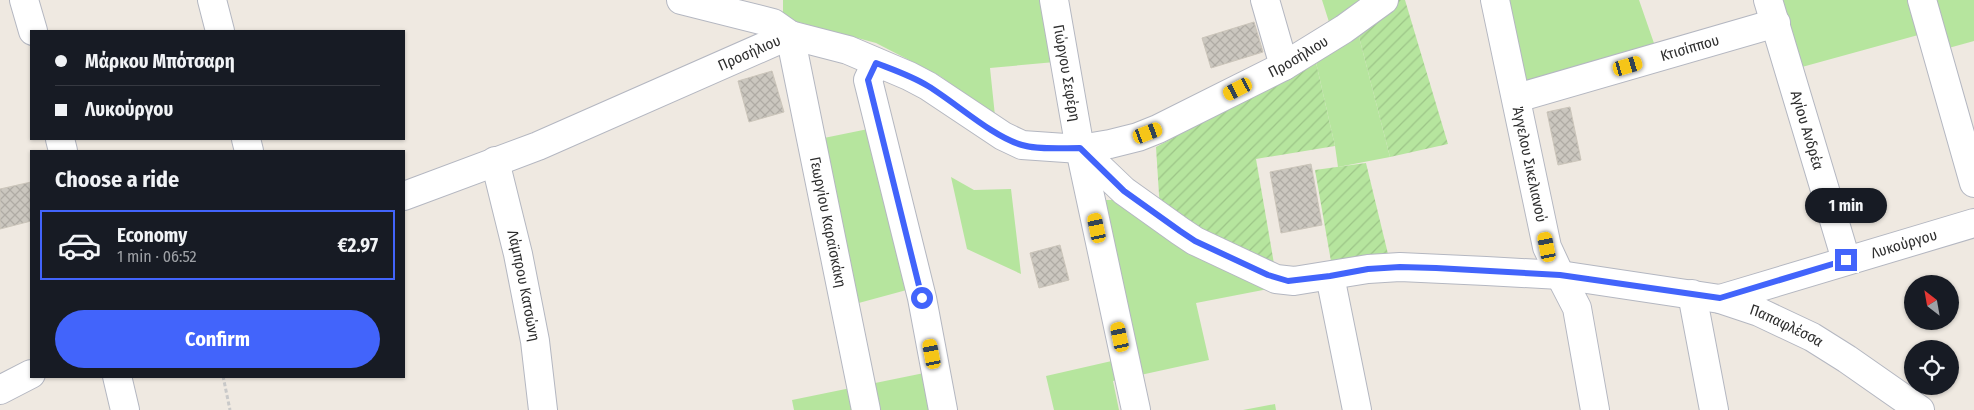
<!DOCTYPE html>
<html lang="en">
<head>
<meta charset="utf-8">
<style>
  :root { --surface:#171b24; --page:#242831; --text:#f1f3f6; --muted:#9ea1a6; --line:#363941; --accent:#4264fb }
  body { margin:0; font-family:"Fira Sans Condensed",sans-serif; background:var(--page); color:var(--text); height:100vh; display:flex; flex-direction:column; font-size:19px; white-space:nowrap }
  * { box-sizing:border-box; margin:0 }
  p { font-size:16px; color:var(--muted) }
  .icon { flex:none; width:28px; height:28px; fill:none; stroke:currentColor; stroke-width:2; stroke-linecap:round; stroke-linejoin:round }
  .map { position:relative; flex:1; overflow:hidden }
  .drawer { position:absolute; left:30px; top:150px; width:375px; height:228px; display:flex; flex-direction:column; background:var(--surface); border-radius:0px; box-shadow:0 1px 4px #0004 }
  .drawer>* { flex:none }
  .top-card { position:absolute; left:30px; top:30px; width:375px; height:110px; border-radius:0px; box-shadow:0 1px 4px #0004; display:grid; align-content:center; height:110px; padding:0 25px; background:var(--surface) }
  .needle { width:32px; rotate:329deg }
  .fabs { position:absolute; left:1904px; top:275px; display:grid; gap:10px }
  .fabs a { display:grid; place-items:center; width:55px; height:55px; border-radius:50%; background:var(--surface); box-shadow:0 1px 4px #0004; font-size:25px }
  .end { position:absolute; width:22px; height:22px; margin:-11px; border:6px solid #4264fb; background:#fff; box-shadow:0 0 0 2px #fff }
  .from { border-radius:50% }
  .bubble { position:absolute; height:35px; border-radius:18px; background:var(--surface); box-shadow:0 1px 4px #0004; font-size:16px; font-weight:700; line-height:35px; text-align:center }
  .car { position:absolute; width:15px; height:30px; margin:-15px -8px; border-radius:6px; box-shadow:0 0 4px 1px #0007; background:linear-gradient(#f5c518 24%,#345 0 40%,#f5c518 0 76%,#345 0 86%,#f5c518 0) }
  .top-card b { display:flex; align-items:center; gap:18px; height:48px; font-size:19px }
  .top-card b+b { border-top:1px solid var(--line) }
  .top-card i { width:12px; height:12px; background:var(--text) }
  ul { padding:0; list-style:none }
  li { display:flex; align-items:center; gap:15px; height:70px; margin:0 10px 8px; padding:0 15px; border:2px solid transparent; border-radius:0px }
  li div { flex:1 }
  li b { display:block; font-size:19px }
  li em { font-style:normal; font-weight:700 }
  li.on { border-color:var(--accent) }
  li>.icon { width:45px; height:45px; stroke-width:1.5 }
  h2 { padding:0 25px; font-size:22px; line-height:60px }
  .action { display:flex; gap:10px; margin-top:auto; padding:10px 25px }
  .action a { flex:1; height:58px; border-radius:30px; background:var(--accent); color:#fff; font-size:20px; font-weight:700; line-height:58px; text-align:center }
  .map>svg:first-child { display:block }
  .grass { fill:#b6e59e }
  .garden { fill:url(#garden-furrows) }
  .building { fill:url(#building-cross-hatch); stroke:#cbc5ba }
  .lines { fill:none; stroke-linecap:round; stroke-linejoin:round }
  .minor-casing { stroke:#b4b7c1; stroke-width:30 }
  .path { stroke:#c9c9c9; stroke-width:3; stroke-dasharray:4 2.5; stroke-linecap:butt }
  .minor { stroke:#fff; stroke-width:28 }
  .route { stroke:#4264fb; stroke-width:6 }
  .labels { text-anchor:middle; stroke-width:4.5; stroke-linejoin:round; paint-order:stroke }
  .street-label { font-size:15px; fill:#2e2e2e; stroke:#fff }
</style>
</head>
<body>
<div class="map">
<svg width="1974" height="410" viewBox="0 0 1974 410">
  <defs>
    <pattern id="garden-furrows" width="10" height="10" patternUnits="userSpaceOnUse" patternTransform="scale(1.25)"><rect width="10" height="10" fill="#b6e59e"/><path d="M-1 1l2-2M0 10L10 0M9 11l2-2" fill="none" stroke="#9dc588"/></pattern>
    <pattern id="building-cross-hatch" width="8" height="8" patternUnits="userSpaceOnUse" patternTransform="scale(1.25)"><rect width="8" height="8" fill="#cbc7bf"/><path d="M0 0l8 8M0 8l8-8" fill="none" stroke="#afaba4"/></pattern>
  </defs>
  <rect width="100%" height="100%" fill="#efe9e1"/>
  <path class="grass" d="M 783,0 L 1042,0 L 1055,62 L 990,68 L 995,116 L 940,76 L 876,43 L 783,18 Z
    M 1322,0 L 1359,0 L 1367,22 L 1357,29 L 1390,157 L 1338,167 L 1335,146 L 1315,58 L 1336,44 Z
    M 1504,0 L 1639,0 L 1656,49 L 1525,87 Z
    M 1781,0 L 1974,0 L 1974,41 L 1945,49 L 1940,29 L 1802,67 Z
    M 873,128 L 914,288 L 855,304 L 819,139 Z
    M 951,177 L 974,190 L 1011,189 L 1021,274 L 967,249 Z
    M 1101,200 L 1113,200 L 1130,206 L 1278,287 L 1196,303 L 1209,360 L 1113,381 L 1119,410 L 1054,410 L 1046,376 L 1138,355 Z
    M 929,372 L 936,410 L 794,410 L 792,400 Z
    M 1275,404 L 1276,410 L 1243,410 Z"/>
  <path class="garden" d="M 1398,0 L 1405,0 L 1448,144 L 1390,157 L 1357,29 Z
    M 1315,58 L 1335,146 L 1256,159 L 1278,287 L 1161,226 L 1156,147 L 1225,110 Z
    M 1366,163 L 1388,254 L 1332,267 L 1315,170 Z"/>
  <path class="building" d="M 1254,22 L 1263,52 L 1211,68 L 1202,38 Z
    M 772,71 L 784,112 L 749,122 L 738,81 Z
    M 1570,107 L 1581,160 L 1558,165 L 1547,112 Z
    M 1311,164 L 1322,225 L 1281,233 L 1270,172 Z
    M 31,182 L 31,221 L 0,229 L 0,189 Z
    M 1060,245 L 1069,280 L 1039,288 L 1030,253 Z"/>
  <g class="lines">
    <g class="minor-casing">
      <g id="minor">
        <path d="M 24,0 L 33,31"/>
        <path d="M 212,0 L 220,31"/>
        <path d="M 681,0 L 773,23 L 790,35"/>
        <path id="s1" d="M 1054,0 L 1080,149 L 1136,410"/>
        <path d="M 1265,0 L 1284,66"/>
        <path id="s2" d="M 1495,0 L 1547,247 L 1560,275 L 1577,308 L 1595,410"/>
        <path id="s3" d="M 1768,0 L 1846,260"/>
        <path d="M 1922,0 L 1974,183"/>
        <path id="s4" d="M 790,35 L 866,410"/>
        <path d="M 876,63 L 868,80 L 922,298 L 943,410"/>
        <path id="s5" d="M 1517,98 L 1776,23"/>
        <path d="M 60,139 L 63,151"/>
        <path d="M 246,139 L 249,151"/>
        <path id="s6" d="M 1080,149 L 1124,191 L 1180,231 L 1195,241 L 1276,279 L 1294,281 L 1368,269 L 1400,267 L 1486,271 L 1560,275 L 1720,299 L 1759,312 L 1812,337 L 1847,359 L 1920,410"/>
        <path id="s7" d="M 495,161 L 518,254 L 535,341 L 543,410"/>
        <path id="s8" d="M 404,196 L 538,146 L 790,35 L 848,50 L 909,76 L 928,86 L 1003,136 L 1022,145 L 1080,149 L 1110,144 L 1138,137 L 1158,129 L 1284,66 L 1344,29 L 1384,0"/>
        <path d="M 1330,276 L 1357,410"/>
        <path d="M 1692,294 L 1714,410"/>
        <path id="s9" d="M 1720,299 L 1974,223"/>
        <path d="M 117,376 L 125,410"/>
        <path d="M 0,390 L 31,374"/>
      </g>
    </g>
    <path class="path" d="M 223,376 L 230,410"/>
    <use href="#minor" class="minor"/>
  </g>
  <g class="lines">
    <path class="route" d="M 922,298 L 868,80 L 876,63 C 894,70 912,76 928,86 C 956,103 993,137 1022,145 C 1040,150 1061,148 1080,148 L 1124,191 L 1180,231 L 1195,241 L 1268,275 L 1288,281 L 1330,276 L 1368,269 L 1400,267 L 1436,268 L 1560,275 L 1720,298 L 1846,260"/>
  </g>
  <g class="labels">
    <g class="street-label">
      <text dy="5" stroke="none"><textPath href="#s5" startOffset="180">Κτισίππου</textPath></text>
      <text dy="5" stroke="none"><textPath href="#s8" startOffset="374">Προσήλιου</textPath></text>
      <text dy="5" stroke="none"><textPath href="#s8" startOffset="974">Προσήλιου</textPath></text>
      <text dy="5" stroke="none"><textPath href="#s1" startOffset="74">Γιώργου Σεφέρη</textPath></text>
      <text dy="5" stroke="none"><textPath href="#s3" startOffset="136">Αγίου Ανδρέα</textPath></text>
      <text dy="5" stroke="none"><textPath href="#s2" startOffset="168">Άγγελου Σικελιανού</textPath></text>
      <text dy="5" stroke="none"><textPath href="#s4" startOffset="191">Γεωργίου Καραϊσκάκη</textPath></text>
      <text dy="5" stroke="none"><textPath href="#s9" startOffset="192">Λυκούργου</textPath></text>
      <text dy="5" stroke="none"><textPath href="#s7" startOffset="128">Λάμπρου Κατσώνη</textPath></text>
      <text dy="5" stroke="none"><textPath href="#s6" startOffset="756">Παπαφλέσσα</textPath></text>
    </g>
  </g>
</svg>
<div class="fabs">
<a><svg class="needle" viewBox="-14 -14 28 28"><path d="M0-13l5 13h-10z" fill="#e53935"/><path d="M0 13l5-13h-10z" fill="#9ea1a6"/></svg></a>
<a><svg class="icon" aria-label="locate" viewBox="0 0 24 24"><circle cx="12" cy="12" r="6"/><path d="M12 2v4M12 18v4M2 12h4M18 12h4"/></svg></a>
</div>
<i class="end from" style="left:922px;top:298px"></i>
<i class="end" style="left:1846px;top:260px"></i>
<div class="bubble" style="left:1805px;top:188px;width:82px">1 min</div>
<i class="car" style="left:1628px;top:66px;rotate:74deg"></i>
<i class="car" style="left:1238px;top:89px;rotate:243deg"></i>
<i class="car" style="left:1148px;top:133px;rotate:69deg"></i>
<i class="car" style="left:1097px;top:228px;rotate:348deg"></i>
<i class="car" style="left:1547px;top:247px;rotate:349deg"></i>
<i class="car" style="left:1120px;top:337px;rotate:348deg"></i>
<i class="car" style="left:932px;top:354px;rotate:349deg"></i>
<div class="top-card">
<b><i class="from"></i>Μάρκου Μπότσαρη</b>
<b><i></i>Λυκούργου</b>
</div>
<section class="drawer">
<h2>Choose a ride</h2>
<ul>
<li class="on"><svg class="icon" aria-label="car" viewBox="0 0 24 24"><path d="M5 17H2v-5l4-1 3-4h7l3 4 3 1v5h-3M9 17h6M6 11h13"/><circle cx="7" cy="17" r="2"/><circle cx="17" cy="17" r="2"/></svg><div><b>Economy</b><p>1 min · 06:52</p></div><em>€2.97</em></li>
</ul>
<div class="action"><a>Confirm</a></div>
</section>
</div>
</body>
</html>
